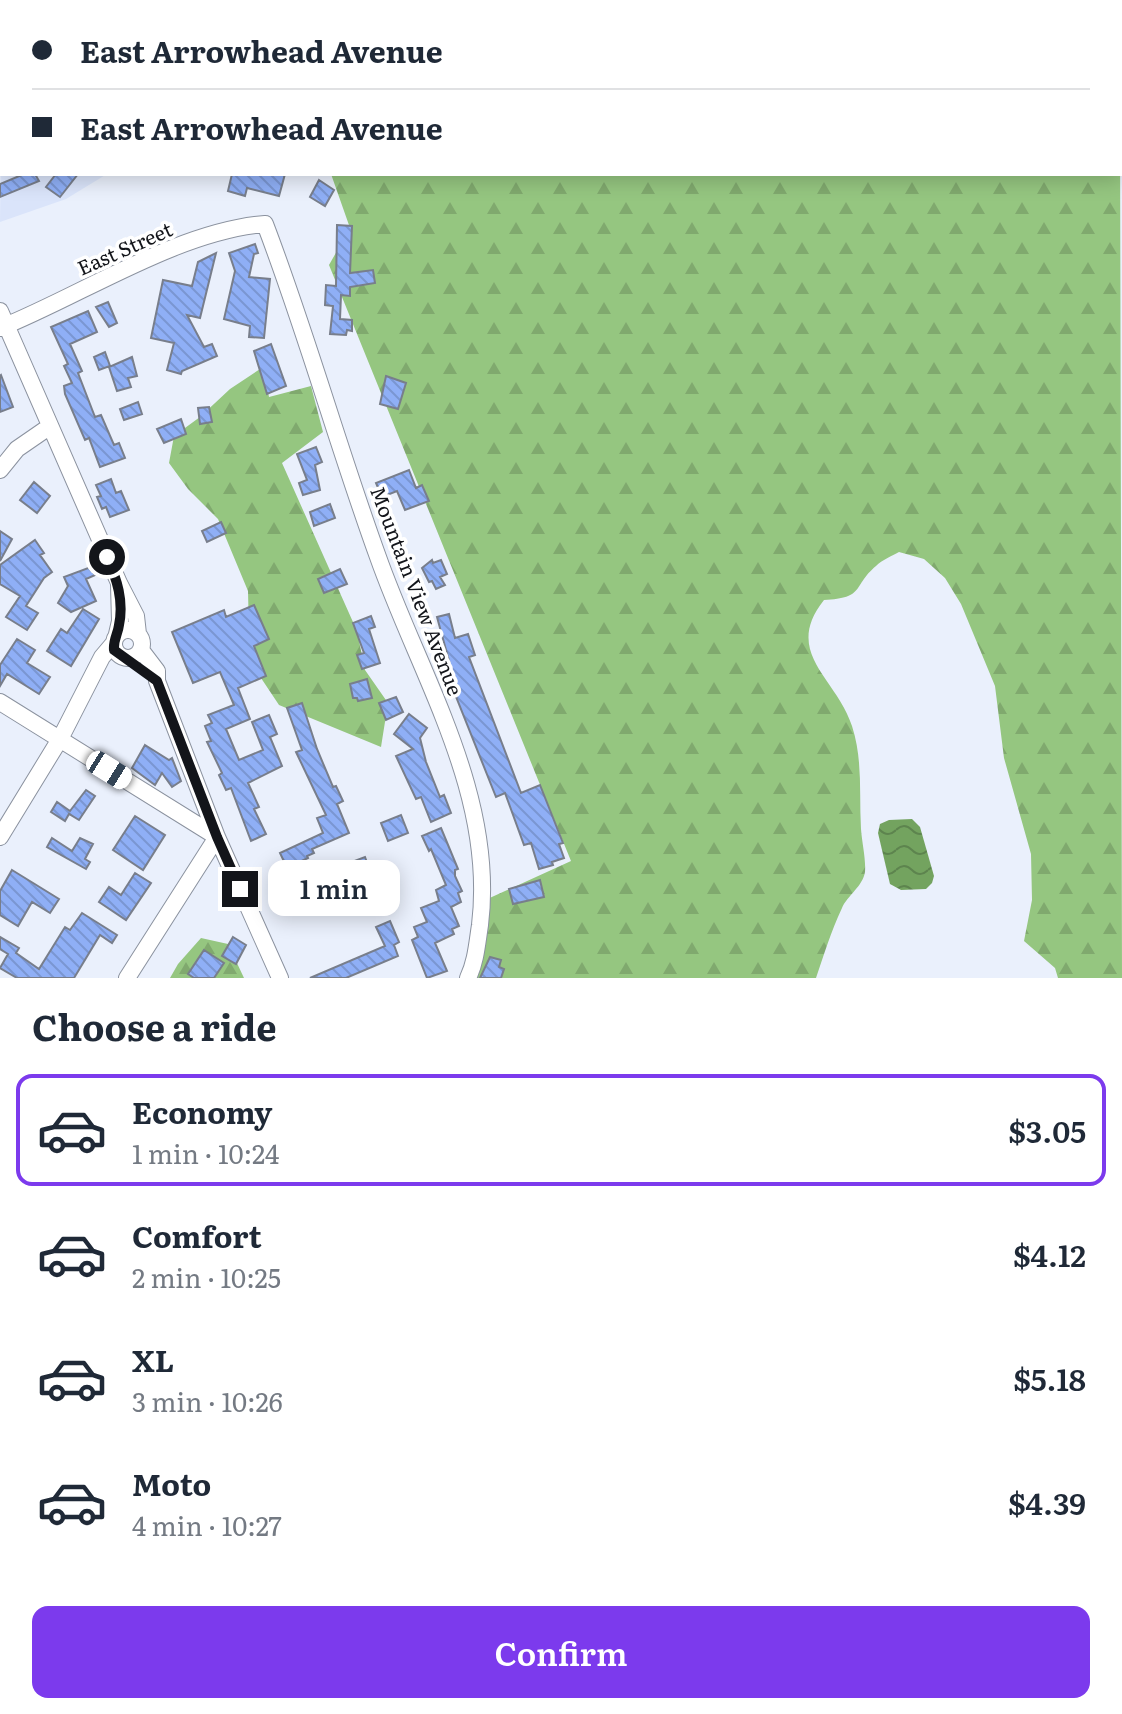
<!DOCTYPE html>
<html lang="en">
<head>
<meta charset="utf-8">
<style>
  :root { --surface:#fff; --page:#f6f6f7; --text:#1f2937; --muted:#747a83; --line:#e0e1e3; --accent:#7c3aed }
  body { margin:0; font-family:Literata,serif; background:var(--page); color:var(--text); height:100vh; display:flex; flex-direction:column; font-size:30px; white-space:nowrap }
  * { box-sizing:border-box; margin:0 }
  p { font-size:26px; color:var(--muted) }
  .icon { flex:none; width:44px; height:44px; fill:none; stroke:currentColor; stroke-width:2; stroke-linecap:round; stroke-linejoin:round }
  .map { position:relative; height:978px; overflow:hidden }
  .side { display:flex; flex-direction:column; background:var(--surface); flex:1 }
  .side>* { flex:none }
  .hud { position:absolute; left:0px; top:0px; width:1122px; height:176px; box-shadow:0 4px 20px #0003; display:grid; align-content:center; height:176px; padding:0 32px; background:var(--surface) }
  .end { position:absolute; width:36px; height:36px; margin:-18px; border:10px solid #13151a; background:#fff; box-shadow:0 0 0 4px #fff }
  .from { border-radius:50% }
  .bubble { position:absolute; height:56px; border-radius:16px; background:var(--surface); box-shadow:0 4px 20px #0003; font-size:26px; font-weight:600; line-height:56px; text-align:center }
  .car { position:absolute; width:24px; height:48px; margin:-24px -12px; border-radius:10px; box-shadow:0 0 6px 2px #0007; background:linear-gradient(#fff 24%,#345 0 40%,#fff 0 76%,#345 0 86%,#fff 0) }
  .hud b { display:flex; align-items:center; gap:28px; height:76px; font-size:30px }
  .hud b+b { border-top:2px solid var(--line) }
  .hud i { width:20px; height:20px; background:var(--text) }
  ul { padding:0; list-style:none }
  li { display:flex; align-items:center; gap:24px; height:112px; margin:0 16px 12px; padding:0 16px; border:4px solid transparent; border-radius:16px }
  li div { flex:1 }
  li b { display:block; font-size:30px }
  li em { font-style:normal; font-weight:600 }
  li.active { border-color:var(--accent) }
  li>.icon { width:72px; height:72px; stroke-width:1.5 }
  h2 { padding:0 32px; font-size:36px; line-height:96px }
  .action { display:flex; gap:16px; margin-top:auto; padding:16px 32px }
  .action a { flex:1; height:92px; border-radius:16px; background:var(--accent); color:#fff; font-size:32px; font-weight:600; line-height:92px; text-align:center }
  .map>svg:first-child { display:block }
  .built { fill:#dae4fa }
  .forest { fill:url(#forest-firs) }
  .water { fill:url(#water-waves) }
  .building { fill:url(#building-back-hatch); stroke:#787e8b; stroke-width:2 }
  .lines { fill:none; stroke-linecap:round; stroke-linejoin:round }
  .minor-casing { stroke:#8b929f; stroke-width:18 }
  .major-casing { stroke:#8b929f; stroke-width:22 }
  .minor { stroke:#fff; stroke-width:16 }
  .major { stroke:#fff; stroke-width:20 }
  .route { stroke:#13151a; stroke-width:10 }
  .labels { text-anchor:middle; stroke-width:7; stroke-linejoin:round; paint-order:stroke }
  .street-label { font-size:20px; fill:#13151a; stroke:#fff }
</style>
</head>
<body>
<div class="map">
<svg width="1122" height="978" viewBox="0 0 1122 978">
  <defs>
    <pattern id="forest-firs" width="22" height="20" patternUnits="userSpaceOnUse" patternTransform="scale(2)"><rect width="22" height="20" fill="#95c680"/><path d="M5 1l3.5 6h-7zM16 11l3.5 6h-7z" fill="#80a96e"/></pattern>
    <pattern id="water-waves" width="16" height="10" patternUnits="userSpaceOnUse" patternTransform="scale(2)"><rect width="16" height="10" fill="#73a35f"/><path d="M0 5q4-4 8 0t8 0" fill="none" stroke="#5d844e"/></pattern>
    <pattern id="building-back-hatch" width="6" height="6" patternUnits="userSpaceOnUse" patternTransform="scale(2)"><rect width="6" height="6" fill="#8faff6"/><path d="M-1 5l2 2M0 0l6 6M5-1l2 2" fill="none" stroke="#7a96d2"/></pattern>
  </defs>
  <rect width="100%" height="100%" fill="#eaf0fc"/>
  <path class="built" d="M 937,0 L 1122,0 L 1122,114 L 1120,2 Z
    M 2,69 L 2,174 L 107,174 L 66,199 L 0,222 Z"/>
  <path class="forest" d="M 732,0 L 875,0 L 887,2 L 721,2 Z
    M 1120,119 L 1122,978 L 1058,978 L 1055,968 L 1024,941 L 1032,900 L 1031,854 L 1004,758 L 995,686 L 961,604 L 945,578 L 924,559 L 899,552 C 892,556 882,560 876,566 C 852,586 866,598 824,600 C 782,653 837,678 852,726 C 863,760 859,794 861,829 C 862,843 866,859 865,872 C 863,886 847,896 842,908 C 831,931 824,955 816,978 L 461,978 L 483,901 L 571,861 L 329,265 L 350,228 L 331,174 L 1120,174 Z
    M 263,367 L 269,397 L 311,386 L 323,432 L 282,463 L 357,631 L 365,670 L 388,703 L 381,747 L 279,705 L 257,672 L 249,633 L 248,591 L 218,519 L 188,489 L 169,463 L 174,436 L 200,417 L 230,389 Z
    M 201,938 L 228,944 L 244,978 L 170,978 L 178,964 Z"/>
  <path class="water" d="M 912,819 L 920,827 L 934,876 L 932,883 L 926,889 L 901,890 L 890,884 L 878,833 L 880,824 L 889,820 Z"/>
  <path class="building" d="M 24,174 L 35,174 L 39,181 L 0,197 L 0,184 Z
    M 56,174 L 78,174 L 60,197 L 46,187 Z
    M 232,174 L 285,174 L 279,196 L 247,188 L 245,196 L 228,191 Z
    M 319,180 L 334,190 L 325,206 L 310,197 Z
    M 337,225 L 352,226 L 350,273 L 373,270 L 375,283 L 350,287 L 350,296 L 341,295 L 340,319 L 352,320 L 352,331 L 347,330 L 346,335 L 330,334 L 333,306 L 325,305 L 326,285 L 336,286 Z
    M 255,244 L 258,253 L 254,254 L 249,277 L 270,279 L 264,338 L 249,337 L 250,326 L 224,319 L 235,271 L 229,253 Z
    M 216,253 L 200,318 L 187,315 L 204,347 L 212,344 L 217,356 L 182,371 L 181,374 L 167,370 L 174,343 L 151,338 L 163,280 L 192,286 L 198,262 Z
    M 108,302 L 117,323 L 109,327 L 96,307 Z
    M 88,311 L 97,332 L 70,344 L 82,371 L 78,373 L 95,417 L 101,415 L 114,445 L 119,443 L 125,458 L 100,467 L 89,438 L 85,440 L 65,394 L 64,386 L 72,383 L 64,366 L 68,364 L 51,327 Z
    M 271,344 L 286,386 L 267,394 L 254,351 Z
    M 105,352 L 110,366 L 99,370 L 94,357 Z
    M 132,357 L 137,376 L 128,378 L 131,387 L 117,391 L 109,367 Z
    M 1,375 L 13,407 L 0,412 L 0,376 Z
    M 386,376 L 406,383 L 398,409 L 380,404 Z
    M 138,402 L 142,414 L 124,420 L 120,409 Z
    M 209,407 L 212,422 L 200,424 L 198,408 Z
    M 181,419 L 186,434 L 164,443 L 157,429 Z
    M 316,447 L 322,462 L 315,465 L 320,490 L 303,495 L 299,483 L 307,480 L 297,454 Z
    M 409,470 L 416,488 L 422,485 L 429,501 L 405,510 L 397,491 L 382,497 L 376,483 Z
    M 111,479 L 116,493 L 121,491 L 129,510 L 110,517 L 106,507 L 102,509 L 97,497 L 101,496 L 96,485 Z
    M 34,482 L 50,496 L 37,513 L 20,500 Z
    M 330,504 L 335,518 L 314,526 L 310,512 Z
    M 221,522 L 226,533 L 207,542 L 202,531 Z
    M 0,531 L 12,539 L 0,561 Z
    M 35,540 L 44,553 L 40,555 L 52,572 L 44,578 L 26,606 L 38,613 L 27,630 L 6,617 L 20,596 L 0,584 L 0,565 Z
    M 432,560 L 433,563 L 441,560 L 447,574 L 440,577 L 445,585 L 436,589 L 432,581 L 429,582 L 422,568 Z
    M 99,564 L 102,572 L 86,579 L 96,601 L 71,612 L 58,603 L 68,586 L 64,577 Z
    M 340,569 L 347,584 L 324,593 L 318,579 Z
    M 254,605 L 269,639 L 254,646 L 266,676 L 238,688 L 250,719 L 226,729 L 239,760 L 263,750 L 252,722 L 269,715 L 277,734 L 270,737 L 282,766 L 248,783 L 259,807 L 254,809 L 266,834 L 251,841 L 231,788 L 226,790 L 219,775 L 222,773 L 207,742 L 211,741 L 205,726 L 212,723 L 208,715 L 234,705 L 220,672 L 193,683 L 172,632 L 224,610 L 226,617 Z
    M 83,609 L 99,619 L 71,666 L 47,651 L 61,629 L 67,633 Z
    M 449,614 L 455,638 L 468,634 L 475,655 L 469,657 L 521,793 L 540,785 L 563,843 L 559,844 L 564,858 L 552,862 L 553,865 L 539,869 L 531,843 L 524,845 L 505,793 L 496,797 L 447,674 L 452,672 L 437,617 Z
    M 371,616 L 375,627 L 369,629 L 380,663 L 362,669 L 357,655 L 364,653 L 353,623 Z
    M 17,639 L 35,650 L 27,663 L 50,677 L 39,694 L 7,674 L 0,686 L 0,665 Z
    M 367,679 L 372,698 L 358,701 L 357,698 L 353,698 L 350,684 Z
    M 396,697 L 403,712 L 386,720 L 379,703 Z
    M 302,703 L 317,749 L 333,787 L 336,786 L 343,801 L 337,804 L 349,833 L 312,849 L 314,853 L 307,856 L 308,858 L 287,868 L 280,853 L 323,833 L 317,818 L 326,815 L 296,752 L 302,750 L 287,708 Z
    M 409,714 L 427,728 L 420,738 L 426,762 L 440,797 L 444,795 L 451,813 L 431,822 L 421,797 L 416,799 L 396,756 L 413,749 L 394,734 Z
    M 145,745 L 169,760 L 172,758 L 181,781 L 172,787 L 162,773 L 155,785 L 132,768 Z
    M 86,790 L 95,796 L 79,820 L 69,814 L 65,821 L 51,812 L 57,802 L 70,811 Z
    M 401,815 L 408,833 L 388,841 L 381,823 Z
    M 135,816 L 165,835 L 143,870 L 113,850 Z
    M 441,828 L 458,869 L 455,870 L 455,876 L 462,891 L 458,893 L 461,902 L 451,907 L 459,926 L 452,929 L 454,934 L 435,943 L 447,971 L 427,978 L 412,940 L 418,937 L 414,927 L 427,922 L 421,908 L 439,901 L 436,890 L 446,885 L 431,849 L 429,851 L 422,836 Z
    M 52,838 L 72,851 L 80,838 L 93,844 L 85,859 L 90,862 L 86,869 L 47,847 Z
    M 365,857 L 370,871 L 355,877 L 349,863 Z
    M 12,870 L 59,899 L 50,913 L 32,902 L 18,926 L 0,915 L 0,891 Z
    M 135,873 L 151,883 L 126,920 L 99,902 L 109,887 L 121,895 Z
    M 342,875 L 348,891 L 325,900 L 319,884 Z
    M 540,880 L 544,897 L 513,904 L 509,889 Z
    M 82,913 L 117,935 L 112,943 L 100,935 L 74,978 L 17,978 L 0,968 L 8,954 L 0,949 L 0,937 L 19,948 L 16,953 L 39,969 L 65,927 L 70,930 Z
    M 390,921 L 399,942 L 394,945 L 398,956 L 346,978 L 310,978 L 385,946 L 376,927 Z
    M 233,937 L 246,945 L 236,964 L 222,956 Z
    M 204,950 L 224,963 L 214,978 L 194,978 L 188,974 Z
    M 490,957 L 501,960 L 499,967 L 504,969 L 501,978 L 480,978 Z"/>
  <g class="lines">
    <g class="minor-casing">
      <path id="minor" d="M 0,311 L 119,583 L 136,616 L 138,634
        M 0,328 C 82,295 178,231 265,224 C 307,334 338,447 378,557 C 420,676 496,794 480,925 C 477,944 476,961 468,978
        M 0,470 L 17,449 L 46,429
        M114 644a14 14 0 1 1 28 0a14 14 0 1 1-28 0Z
        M 117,634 L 120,621 L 119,585
        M 141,650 L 157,671 L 157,681 L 217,837 L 280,978
        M 0,702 L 217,837
        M 0,837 L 60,739 L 102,657 L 113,644
        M 127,978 L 217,837"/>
    </g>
    <g class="major-casing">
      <path id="major" d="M 122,2 L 127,0
        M 0,50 L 2,50"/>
    </g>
    <use href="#minor" class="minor"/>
    <use href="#major" class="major"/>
  </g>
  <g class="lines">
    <path class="route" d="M 107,557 C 117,579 124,601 119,625 C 118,634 113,640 114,650 L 157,681 L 217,837 L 240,889"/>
  </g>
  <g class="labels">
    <g class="street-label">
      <text transform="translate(125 249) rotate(-24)" y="7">East Street</text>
      <text transform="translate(416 591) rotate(69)" y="7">Mountain View Avenue</text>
    </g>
  </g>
</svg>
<i class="end from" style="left:107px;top:557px"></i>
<i class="end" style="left:240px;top:889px"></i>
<div class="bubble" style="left:268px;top:860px;width:132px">1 min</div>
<i class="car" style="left:109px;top:770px;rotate:122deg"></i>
<div class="hud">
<b><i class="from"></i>East Arrowhead Avenue</b>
<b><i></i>East Arrowhead Avenue</b>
</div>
</div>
<section class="side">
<h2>Choose a ride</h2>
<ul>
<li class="active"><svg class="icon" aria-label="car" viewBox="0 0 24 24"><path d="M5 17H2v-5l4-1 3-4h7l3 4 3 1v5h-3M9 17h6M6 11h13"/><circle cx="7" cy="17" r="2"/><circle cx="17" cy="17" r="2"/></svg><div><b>Economy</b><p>1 min · 10:24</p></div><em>$3.05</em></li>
<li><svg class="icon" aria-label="car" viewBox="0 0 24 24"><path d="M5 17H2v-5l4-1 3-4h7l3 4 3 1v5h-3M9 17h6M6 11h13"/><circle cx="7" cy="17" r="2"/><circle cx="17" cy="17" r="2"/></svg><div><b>Comfort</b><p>2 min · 10:25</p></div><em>$4.12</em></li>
<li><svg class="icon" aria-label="car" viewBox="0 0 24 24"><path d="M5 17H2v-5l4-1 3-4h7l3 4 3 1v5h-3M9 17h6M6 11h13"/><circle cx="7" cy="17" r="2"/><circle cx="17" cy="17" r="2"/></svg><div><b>XL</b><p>3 min · 10:26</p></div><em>$5.18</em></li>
<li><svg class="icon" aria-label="car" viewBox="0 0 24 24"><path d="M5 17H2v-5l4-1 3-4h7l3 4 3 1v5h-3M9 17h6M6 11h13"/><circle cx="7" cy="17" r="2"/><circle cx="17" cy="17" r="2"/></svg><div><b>Moto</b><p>4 min · 10:27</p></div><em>$4.39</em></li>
</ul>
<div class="action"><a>Confirm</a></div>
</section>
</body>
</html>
